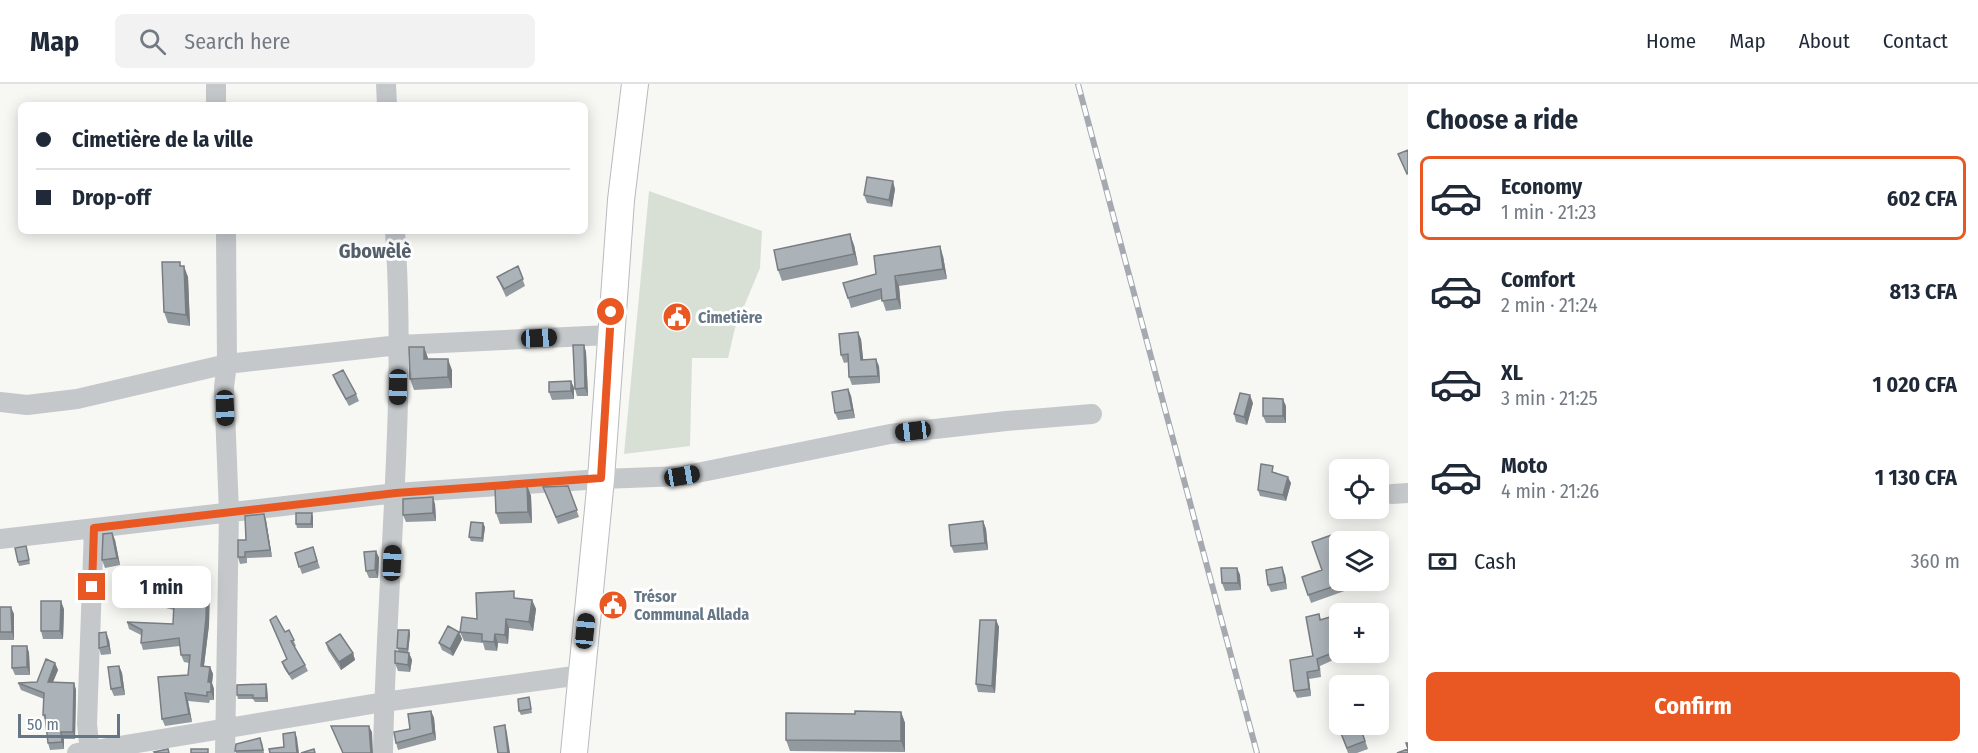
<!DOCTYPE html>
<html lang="en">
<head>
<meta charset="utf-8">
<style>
  :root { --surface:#fff; --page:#f2f2f3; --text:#1f2937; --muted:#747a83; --line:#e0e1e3; --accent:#e95822 }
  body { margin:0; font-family:"Fira Sans Condensed",sans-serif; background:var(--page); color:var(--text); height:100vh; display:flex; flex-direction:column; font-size:22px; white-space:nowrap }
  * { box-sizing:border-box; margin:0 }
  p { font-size:20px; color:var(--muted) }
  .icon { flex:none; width:33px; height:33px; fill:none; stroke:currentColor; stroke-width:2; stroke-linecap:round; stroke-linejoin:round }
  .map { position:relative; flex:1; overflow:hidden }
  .sheet { display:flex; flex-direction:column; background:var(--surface); width:570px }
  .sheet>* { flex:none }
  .banner { position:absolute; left:18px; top:18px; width:570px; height:132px; border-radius:9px; box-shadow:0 3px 15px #0003; display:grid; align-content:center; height:132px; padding:0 18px; background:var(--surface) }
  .tools { position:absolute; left:1329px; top:375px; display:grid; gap:12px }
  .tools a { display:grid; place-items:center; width:60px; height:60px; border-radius:9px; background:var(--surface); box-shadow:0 3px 15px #0003; font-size:30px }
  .scale { position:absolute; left:18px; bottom:15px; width:102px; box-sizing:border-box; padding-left:6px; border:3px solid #657686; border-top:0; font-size:16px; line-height:21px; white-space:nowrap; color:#657686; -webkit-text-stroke:4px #fff; paint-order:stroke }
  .end { position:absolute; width:27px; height:27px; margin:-14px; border:8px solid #e95822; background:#fff; box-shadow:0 0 0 3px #fff }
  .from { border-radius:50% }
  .bubble { position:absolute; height:42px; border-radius:9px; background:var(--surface); box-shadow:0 3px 15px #0003; font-size:20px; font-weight:700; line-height:42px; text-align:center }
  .car { position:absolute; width:18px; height:36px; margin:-18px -9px; border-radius:8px; box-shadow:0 0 4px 2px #0007; background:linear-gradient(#222 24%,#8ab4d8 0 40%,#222 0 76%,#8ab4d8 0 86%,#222 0) }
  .banner b { display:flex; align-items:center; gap:21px; height:57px; font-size:22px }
  .banner b+b { border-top:2px solid var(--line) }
  .banner i { width:15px; height:15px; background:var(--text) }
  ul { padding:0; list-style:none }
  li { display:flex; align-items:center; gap:18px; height:84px; margin:0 12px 9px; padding:0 6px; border:3px solid transparent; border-radius:9px }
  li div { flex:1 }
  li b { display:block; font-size:22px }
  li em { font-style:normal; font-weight:700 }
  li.current { border-color:var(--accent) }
  li>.icon { width:54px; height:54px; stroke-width:1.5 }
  h2 { padding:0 18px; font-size:27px; line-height:72px }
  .pay { display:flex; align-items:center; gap:15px; height:66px; padding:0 18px; font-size:22px }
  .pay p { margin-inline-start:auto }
  .cta { display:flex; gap:12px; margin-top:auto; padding:12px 18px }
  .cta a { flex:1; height:69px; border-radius:9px; background:var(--accent); color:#fff; font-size:24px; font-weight:700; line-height:69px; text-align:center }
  header { display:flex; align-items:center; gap:36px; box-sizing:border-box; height:84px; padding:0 30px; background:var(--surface); border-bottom:2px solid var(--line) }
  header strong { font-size:28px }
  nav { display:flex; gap:33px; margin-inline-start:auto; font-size:21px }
  .search { width:420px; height:54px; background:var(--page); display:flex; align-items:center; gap:15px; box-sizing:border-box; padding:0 21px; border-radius:9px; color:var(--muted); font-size:22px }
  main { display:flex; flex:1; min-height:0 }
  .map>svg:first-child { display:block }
  .green { fill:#d8dfd5 }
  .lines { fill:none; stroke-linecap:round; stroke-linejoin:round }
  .major-casing { stroke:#b7bbbf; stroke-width:28 }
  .minor { stroke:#c4c8cb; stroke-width:20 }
  .major { stroke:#fff; stroke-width:26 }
  .rail-casing { stroke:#a4aab0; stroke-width:6 }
  .rail { stroke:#fff; stroke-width:4; stroke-dasharray:11; stroke-linecap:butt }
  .wall { fill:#939a9f }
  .shaded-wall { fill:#787d82 }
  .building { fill:#abb3b9; stroke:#787d82; stroke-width:1.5 }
  .route { stroke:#e95822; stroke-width:8 }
  .labels { text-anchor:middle; stroke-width:6; stroke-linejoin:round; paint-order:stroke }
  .poi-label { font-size:16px; font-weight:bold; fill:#657686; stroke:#fff; text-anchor:start }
  .quarter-label { font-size:20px; font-weight:bold; fill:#535f6b; stroke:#fff }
</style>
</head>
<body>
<header>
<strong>Map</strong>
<div class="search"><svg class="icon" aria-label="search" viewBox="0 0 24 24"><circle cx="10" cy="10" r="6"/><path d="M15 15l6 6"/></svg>Search here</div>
<nav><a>Home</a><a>Map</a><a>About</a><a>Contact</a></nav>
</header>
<main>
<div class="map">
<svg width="1408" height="669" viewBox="0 0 1408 669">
  <rect width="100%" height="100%" fill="#f7f7f4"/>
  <path class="green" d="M 649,107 L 762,147 L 760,184 L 735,244 L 728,274 L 692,274 L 690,362 L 624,370 Z"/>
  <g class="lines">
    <g class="major-casing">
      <path id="major" d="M 574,669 L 601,395 L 621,116 L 635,0"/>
    </g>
    <path class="minor" d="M 216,0 L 216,21
      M 386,0 L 387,21
      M 0,318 L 27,321 L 77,315 L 227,280 L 399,261 L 609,251
      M 1392,410 L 1408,409
      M 0,455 L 396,409 L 601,395 L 682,392 L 890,350 L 1006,337 L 1092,330
      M 77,669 L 384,618 L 581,591
      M 90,669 L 87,640 L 94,444
      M 225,669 L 229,428 L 224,303 L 227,280 L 226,147
      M 383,669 C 386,495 407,321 395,147"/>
    <use href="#major" class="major"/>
    <g class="rail-casing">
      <path id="rail" d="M 1078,0 L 1257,669"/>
    </g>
    <use href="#rail" class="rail"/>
  </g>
  <path class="wall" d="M 895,105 L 892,123 L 867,119 L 864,111 Z
    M 854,161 L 858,181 L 782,197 L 778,186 Z
    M 943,172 L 947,195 L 899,202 L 901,225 L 886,227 L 882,215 L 851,224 L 848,214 Z
    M 182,182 L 188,193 L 190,242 L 168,239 L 164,228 Z
    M 518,182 L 525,202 L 506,213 L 497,193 Z
    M 861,255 L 863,275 L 879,282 L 880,299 L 852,301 L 849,293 L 849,278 L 844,279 L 841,271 Z
    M 584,261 L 586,268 L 588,312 L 577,312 L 575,305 Z
    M 424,263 L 428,275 L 452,286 L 452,304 L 414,306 L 410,295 Z
    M 333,291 L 356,310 L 359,317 L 349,322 L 336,299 Z
    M 571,297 L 574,304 L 574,315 L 552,316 L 549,308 Z
    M 848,305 L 851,312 L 855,334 L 838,336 L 835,329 Z
    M 1253,319 L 1247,341 L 1236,338 L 1234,330 Z
    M 1286,322 L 1286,339 L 1266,339 L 1263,332 Z
    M 1275,388 L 1291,399 L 1286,417 L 1260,412 L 1258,406 Z
    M 527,401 L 531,412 L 532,439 L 500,440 L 496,429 Z
    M 568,402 L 579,433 L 558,440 L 543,403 Z
    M 435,420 L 436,437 L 406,438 L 403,431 Z
    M 264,430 L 266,436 L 272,473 L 247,474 L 247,479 L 240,480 L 238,473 L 246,456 Z
    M 313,433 L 313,444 L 297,444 L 296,440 Z
    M 983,437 L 986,445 L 988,466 L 954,469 L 951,462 Z
    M 485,443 L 483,458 L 471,457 L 469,453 Z
    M 112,449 L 115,456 L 120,481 L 105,484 L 102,476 Z
    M 1378,458 L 1386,475 L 1378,478 Z
    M 313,463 L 320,484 L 302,490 L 295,469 Z
    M 27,466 L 30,480 L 19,482 L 18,478 Z
    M 376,467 L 379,474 L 378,494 L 369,494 L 366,487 Z
    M 1237,484 L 1240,491 L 1241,506 L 1225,507 L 1222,499 Z
    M 1322,486 L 1340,496 L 1347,496 L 1350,505 L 1311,519 L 1302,493 Z
    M 207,489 L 210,496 L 209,541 L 204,582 L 210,583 L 213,590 L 212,599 L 214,605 L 214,616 L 210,616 L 209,619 L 188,617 L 192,638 L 165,642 L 162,635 L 188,591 L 189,579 L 184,578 L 181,571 L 180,562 L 143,566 L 141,559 L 141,551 L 129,545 L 127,538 L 173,540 L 174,526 L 162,523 L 159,516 Z
    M 1285,491 L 1287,505 L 1271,508 L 1268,501 Z
    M 516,514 L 532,516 L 536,525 L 533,547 L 509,544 L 508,560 L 498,559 L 497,567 L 485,566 L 483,559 L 464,557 L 460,548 L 477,535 Z
    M 0,523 L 14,530 L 14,556 L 0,556 Z
    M 64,525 L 63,555 L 43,555 L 41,547 Z
    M 1319,530 L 1321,536 L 1340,530 L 1340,568 L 1351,568 L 1320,582 L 1321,593 L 1309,595 L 1311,612 L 1297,614 L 1294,607 L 1313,572 Z
    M 996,536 L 999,543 L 995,609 L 978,608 L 976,600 Z
    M 272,542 L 285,548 L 289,546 L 296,562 L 294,563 L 305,581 L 308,587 L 292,596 L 284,584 L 282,578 L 287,575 Z
    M 409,546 L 410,550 L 408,569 L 409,569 L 412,576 L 410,588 L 398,587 L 395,579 L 399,568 L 397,564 Z
    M 459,548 L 462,555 L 453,572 L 442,566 L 439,559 Z
    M 109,556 L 111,570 L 101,571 L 99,564 Z
    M 326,559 L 353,569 L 355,576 L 341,586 L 328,566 Z
    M 27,562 L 29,569 L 30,591 L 15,591 L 12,584 Z
    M 55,579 L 58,586 L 53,598 L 74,599 L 76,606 L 75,655 L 64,655 L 64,665 L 50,666 L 48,659 L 46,638 L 43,631 L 44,615 L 21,606 L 18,599 L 37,598 Z
    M 119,582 L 122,589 L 125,611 L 114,612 L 111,605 Z
    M 267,603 L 268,618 L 255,618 L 253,615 L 238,615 L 237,611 Z
    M 530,617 L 532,629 L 521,631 L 519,627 Z
    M 431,627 L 434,634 L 436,656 L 398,666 L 396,659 Z
    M 901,628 L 905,639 L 905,668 L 790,667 L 786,656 L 855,630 Z
    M 1359,640 L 1368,665 L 1357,669 L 1348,669 L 1338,642 Z
    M 262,658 L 264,669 L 236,669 L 235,667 Z"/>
  <path class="shaded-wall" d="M 893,97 L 895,105 L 892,123 L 889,116 Z
    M 850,150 L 854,161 L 858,181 L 854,170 Z
    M 940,162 L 943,172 L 947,195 L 943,185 Z
    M 184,182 L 188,193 L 190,242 L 186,231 Z
    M 895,192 L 899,202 L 901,225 L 897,215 Z
    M 858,248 L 861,255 L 864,283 L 861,276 Z
    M 584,261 L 586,268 L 588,312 L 585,304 Z
    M 424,263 L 428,274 L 428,287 L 424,275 Z
    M 448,275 L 452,286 L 452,304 L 448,293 Z
    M 876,275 L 879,282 L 880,299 L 878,292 Z
    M 571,297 L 574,304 L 574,315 L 571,307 Z
    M 848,305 L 851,312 L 855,334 L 852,326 Z
    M 1250,311 L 1253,319 L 1247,341 L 1244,333 Z
    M 1283,315 L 1286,322 L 1286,339 L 1283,332 Z
    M 1288,393 L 1291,399 L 1286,417 L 1283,411 Z
    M 527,401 L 531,412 L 532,439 L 528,428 Z
    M 433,413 L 435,420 L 436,437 L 433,429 Z
    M 312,429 L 313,433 L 313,444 L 311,440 Z
    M 264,430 L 266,436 L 272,473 L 270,466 Z
    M 983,437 L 986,445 L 988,466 L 985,459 Z
    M 483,439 L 485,443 L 483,458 L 482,454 Z
    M 112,449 L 115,456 L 120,481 L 117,474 Z
    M 376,467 L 379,474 L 378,494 L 375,486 Z
    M 1282,483 L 1285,491 L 1287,505 L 1285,498 Z
    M 1237,484 L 1240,491 L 1241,506 L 1238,499 Z
    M 207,489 L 210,496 L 209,541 L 203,589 L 201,582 Z
    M 532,516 L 536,525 L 533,547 L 529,538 Z
    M 61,517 L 64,525 L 63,555 L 60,547 Z
    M 11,523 L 14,530 L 14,556 L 12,548 Z
    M 506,535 L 509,544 L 508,560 L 505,551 Z
    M 996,536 L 999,543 L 995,609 L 992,602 Z
    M 409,546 L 410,550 L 408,569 L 407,565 Z
    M 106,548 L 109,556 L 111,570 L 108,562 Z
    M 459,548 L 462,555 L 453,572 L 450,565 Z
    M 495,550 L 498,559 L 497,567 L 494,558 Z
    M 27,562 L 29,569 L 30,591 L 27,583 Z
    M 353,569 L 355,576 L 341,586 L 339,578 Z
    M 409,569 L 412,576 L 410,588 L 408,581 Z
    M 55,579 L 58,586 L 50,605 L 48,598 Z
    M 119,582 L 122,589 L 125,611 L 122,603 Z
    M 210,583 L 213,590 L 212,599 L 214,605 L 214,616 L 208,598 Z
    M 1307,588 L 1309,595 L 1311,612 L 1309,605 Z
    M 74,599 L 76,606 L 75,655 L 73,648 Z
    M 266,600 L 267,603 L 268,618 L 266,614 Z
    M 185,609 L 188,617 L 192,638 L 189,630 Z
    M 431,627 L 434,634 L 436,656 L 433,649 Z
    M 901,628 L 905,639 L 905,668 L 901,657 Z
    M 505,641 L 507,649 L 510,669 L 508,669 Z
    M 369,642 L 372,648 L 373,669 L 371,669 Z
    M 61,648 L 64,655 L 64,665 L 62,658 Z
    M 295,648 L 297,654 L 299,669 L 297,669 Z"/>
  <path class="building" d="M 1408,66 L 1408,89 L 1407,90 L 1398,70 Z
    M 867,93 L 893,97 L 889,116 L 864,111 Z
    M 850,150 L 854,170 L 778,186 L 774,166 Z
    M 940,162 L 943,185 L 895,192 L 897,215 L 882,217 L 881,205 L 848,214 L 843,199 L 876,190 L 874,172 Z
    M 162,178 L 180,178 L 180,182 L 184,182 L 186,231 L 164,228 Z
    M 518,182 L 523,195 L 504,205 L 497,193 Z
    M 858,248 L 861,276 L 876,275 L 878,292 L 849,293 L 848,270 L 841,271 L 839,250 Z
    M 573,261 L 584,261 L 585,304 L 575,305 Z
    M 409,263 L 424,263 L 424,275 L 448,275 L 448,293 L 410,295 Z
    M 343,286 L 356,310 L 346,315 L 333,291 Z
    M 571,297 L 571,307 L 549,308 L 549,298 Z
    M 848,305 L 852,326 L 835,329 L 832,308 Z
    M 1240,309 L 1250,311 L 1244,333 L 1234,330 Z
    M 1263,314 L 1283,315 L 1283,332 L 1263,332 Z
    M 1261,380 L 1273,382 L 1272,388 L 1288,393 L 1283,411 L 1258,406 Z
    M 527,401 L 528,428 L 496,429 L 495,403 Z
    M 568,402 L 577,426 L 556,433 L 543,403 Z
    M 433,413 L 433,429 L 403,431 L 403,415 Z
    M 296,429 L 312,429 L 311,440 L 296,440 Z
    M 264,430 L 270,466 L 245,468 L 245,473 L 238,473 L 238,456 L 246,456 L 245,432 Z
    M 983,437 L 985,459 L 951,462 L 949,441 Z
    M 471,438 L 483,439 L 482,454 L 469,453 Z
    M 1340,448 L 1344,458 L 1340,458 L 1340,496 L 1347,496 L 1347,498 L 1308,511 L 1302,493 L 1322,486 L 1312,458 Z
    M 112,449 L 117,474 L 102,476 L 103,450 Z
    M 1377,454 L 1383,468 L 1378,470 L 1378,458 L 1370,458 Z
    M 26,462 L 29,476 L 18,478 L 15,464 Z
    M 313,463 L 317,477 L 299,483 L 295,469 Z
    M 376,467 L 375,486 L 366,487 L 364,468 Z
    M 1282,483 L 1285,498 L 1268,501 L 1266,486 Z
    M 1221,484 L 1237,484 L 1238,499 L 1222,499 Z
    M 190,488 L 207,489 L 206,534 L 201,582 L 210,583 L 208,598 L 211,598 L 211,608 L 207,608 L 207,612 L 185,609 L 189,630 L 162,635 L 158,593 L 188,591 L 190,571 L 181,571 L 179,554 L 141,559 L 142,546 L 127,538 L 173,540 L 174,520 L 159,516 L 165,492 L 190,499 Z
    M 514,507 L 514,514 L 532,516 L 529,538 L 506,535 L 505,551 L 495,550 L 494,558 L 482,557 L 482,550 L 460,548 L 462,533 L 477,535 L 476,509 Z
    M 41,517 L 61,517 L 60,547 L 41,547 Z
    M 0,523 L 11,523 L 12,548 L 0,548 Z
    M 1356,524 L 1358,530 L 1341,530 Z
    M 1319,530 L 1320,536 L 1340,530 L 1340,566 L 1317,575 L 1319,586 L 1307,588 L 1309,605 L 1294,607 L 1290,576 L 1313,572 L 1306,533 Z
    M 276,532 L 285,548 L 289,546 L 294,556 L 291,557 L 305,581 L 289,590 L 282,578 L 287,575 L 270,536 Z
    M 980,536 L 996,536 L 992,602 L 976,600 Z
    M 448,542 L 459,548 L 450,565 L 439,559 Z
    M 398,546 L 409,546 L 407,565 L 397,564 Z
    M 106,548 L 108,562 L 99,564 L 99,549 Z
    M 340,550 L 353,569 L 339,578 L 326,559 Z
    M 12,562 L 27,562 L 27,583 L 12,584 Z
    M 395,567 L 409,569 L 408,581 L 395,579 Z
    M 46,575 L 55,579 L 48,598 L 74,599 L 73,648 L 61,648 L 62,658 L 48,659 L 45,631 L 43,631 L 44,609 L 18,599 L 37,598 Z
    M 119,582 L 122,603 L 111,605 L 108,583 Z
    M 266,600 L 266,614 L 253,614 L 253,611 L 237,611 L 237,601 Z
    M 529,613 L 531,625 L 519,627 L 518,615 Z
    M 431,627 L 433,649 L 396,659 L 394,648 L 410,645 L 408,630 Z
    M 855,627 L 901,628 L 901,657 L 786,656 L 786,629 L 855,630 Z
    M 1342,640 L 1359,640 L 1365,657 L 1347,664 L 1338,642 Z
    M 505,641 L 508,669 L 498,669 L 494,643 Z
    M 331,642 L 369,642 L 371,669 L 343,669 Z
    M 295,648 L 297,669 L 270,669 L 269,665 L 284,663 L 283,650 Z
    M 260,654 L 263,666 L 235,667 L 236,660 Z
    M 1406,659 L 1408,659 L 1408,669 L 1397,669 L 1408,665 Z
    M 168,665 L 169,669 L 155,669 L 154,668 Z
    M 191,665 L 208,665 L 208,669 L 191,669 Z
    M 314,665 L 315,669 L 301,669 Z"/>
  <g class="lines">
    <path class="route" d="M 92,503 L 94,444 L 396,409 L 601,394 L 611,228"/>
  </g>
  <defs>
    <g id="civic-disc" transform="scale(1.5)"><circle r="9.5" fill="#e95822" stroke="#fff"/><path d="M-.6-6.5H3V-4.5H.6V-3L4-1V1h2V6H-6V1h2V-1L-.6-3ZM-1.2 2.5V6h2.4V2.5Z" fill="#fff"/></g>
  </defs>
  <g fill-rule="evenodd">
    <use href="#civic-disc" x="677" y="233"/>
    <use href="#civic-disc" x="613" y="521"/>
  </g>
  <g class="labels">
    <g class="poi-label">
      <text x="698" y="239">Cimetière</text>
      <text x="634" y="518">Trésor<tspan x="634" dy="18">Communal Allada</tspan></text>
    </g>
    <g class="quarter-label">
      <text x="375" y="174">Gbowèlè</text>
    </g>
  </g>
</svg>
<div class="tools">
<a><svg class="icon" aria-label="locate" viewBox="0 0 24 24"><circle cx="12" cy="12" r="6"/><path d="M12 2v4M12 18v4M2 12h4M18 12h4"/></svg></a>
<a><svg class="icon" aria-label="layers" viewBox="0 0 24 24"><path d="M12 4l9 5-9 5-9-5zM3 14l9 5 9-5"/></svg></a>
<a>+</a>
<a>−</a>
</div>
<div class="scale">50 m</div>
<i class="end from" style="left:611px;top:228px"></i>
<i class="end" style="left:92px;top:503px"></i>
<div class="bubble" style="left:112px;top:482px;width:99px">1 min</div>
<i class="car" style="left:539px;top:254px;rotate:87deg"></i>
<i class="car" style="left:398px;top:303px;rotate:181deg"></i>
<i class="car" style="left:225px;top:324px;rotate:178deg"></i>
<i class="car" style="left:913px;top:347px;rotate:263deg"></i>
<i class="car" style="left:682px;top:392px;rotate:80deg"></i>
<i class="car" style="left:392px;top:479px;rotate:3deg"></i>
<i class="car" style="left:585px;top:547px;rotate:6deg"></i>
<div class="banner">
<b><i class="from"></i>Cimetière de la ville</b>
<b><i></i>Drop-off</b>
</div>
</div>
<section class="sheet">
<h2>Choose a ride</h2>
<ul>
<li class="current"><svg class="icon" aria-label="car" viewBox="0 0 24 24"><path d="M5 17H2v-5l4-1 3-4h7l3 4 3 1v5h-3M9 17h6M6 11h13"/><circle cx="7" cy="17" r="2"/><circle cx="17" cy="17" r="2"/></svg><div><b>Economy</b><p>1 min · 21:23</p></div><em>602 CFA</em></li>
<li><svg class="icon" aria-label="car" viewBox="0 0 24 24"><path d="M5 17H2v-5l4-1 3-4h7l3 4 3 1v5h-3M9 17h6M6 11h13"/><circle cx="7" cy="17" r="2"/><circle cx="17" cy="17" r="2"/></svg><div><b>Comfort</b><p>2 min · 21:24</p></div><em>813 CFA</em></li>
<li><svg class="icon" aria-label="car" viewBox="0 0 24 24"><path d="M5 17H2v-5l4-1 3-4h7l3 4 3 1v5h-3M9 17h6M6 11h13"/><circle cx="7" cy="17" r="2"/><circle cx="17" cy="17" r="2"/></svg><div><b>XL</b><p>3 min · 21:25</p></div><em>1 020 CFA</em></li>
<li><svg class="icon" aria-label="car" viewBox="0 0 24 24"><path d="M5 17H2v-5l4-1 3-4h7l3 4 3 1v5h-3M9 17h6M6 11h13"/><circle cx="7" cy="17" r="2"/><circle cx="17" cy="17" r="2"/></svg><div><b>Moto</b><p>4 min · 21:26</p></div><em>1 130 CFA</em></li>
</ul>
<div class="pay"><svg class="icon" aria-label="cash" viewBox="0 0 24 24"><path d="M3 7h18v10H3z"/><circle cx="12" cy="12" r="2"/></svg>Cash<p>360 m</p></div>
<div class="cta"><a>Confirm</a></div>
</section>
</main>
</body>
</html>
